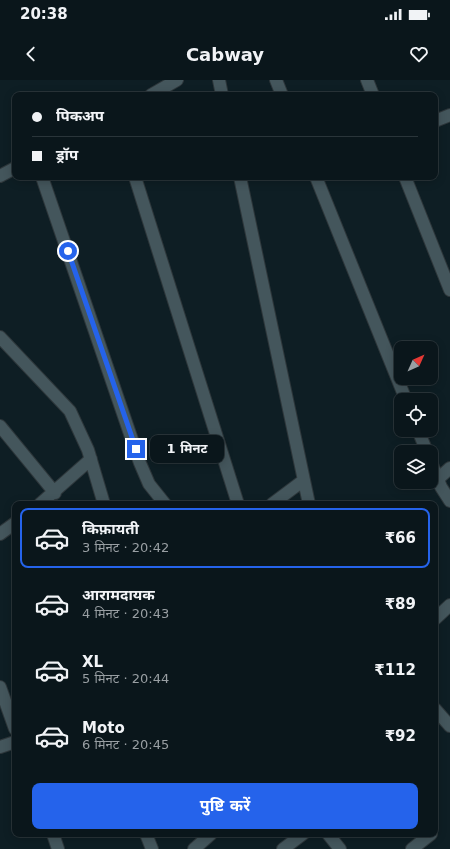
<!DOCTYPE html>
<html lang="hi">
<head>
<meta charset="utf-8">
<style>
  :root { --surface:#0a161b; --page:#182328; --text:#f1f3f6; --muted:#999fa3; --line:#2a353a; --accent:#2563eb }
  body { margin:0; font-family:"DejaVu Sans","Noto Sans Devanagari",sans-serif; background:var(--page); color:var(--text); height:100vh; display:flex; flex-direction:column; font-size:15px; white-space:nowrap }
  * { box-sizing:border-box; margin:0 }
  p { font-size:13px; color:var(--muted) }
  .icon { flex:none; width:22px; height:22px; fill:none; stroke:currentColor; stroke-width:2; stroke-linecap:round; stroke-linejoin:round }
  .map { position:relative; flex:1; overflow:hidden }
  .drawer { position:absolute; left:12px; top:421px; width:426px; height:336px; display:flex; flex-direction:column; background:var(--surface); border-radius:8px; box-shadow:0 2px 10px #0003,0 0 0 1px var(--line) }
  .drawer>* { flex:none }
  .hud { position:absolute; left:12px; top:12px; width:426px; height:88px; border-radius:8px; box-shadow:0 2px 10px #0003,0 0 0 1px var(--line); display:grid; align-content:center; height:88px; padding:0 20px; background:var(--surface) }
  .needle { width:26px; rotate:45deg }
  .fabs { position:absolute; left:394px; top:261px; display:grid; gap:8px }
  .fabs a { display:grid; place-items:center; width:44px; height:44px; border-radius:8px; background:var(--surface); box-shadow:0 2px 10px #0003,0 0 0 1px var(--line); font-size:20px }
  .end { position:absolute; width:18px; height:18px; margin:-9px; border:5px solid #2563eb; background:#fff; box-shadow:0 0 0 2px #fff }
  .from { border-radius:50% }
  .bubble { position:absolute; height:28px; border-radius:8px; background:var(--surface); box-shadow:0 2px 10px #0003,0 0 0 1px var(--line); font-size:13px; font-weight:700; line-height:28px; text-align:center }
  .hud b { display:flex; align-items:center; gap:14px; height:38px; font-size:15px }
  .hud b+b { border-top:1px solid var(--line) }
  .hud i { width:10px; height:10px; background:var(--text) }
  ul { padding:7px 0 0; list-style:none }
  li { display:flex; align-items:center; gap:12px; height:60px; margin:0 8px 6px; padding:0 12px; border:2px solid transparent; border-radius:8px }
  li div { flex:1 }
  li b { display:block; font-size:15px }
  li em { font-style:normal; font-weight:700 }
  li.on { border-color:var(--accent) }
  li>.icon { width:36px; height:36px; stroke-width:1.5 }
  .primary-button { display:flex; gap:8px; margin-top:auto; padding:8px 20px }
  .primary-button a { flex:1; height:46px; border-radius:8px; background:var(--accent); color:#fff; font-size:16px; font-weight:700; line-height:46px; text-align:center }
  .status { display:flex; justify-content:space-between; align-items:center; height:28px; padding:0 20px; background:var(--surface); direction:ltr }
  .status svg { height:11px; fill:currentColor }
  header { display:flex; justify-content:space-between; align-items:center; height:52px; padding:0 20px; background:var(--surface); font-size:18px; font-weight:700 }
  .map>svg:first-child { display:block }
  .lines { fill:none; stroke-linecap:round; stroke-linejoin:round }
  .minor-casing { stroke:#2e373b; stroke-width:14 }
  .minor { stroke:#44565c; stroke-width:12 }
  .route { stroke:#2563eb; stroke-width:5 }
</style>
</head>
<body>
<div class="status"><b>20:38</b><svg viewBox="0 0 49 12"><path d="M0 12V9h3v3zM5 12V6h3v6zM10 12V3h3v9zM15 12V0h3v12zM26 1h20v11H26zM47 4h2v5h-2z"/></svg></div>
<header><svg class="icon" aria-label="back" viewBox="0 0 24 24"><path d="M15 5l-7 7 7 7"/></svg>Cabway<svg class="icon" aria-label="heart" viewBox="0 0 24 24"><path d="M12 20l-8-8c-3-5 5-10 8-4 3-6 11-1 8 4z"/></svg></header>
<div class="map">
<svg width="450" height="769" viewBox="0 0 450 769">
  <rect width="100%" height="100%" fill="#0e1e24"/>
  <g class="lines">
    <g class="minor-casing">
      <path id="minor" d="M 219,0 L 222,15
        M 276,0 L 282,15
        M 367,0 L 373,15
        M 151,15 L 177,0
        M 435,41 L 450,35
        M 0,96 L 15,88
        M 42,97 L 140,383 L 149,404 L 165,424
        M 135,97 L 238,424
        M 240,97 L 309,424
        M 316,97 L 406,320
        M 405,97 L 450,210
        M 0,257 L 70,331 L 88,370 L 104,424
        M 0,346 L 55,413
        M 418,350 L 427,372
        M 431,382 L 441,407 L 450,421
        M 438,399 L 450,388
        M 40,424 L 91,379
        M 272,424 L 304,400
        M 0,454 L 15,443
        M 435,539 L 450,525
        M 0,607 L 15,649
        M 435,629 L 450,646
        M 0,667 L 15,662
        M 53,754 L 58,769
        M 146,754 L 152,769
        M 328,754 L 340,769
        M 194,769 L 211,754
        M 283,769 L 303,754
        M 412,769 L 431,754"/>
    </g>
    <use href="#minor" class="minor"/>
  </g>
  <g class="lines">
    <path class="route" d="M 68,171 L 136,369"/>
  </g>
</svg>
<div class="fabs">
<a><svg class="needle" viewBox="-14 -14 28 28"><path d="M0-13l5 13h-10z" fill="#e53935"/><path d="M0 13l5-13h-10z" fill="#999fa3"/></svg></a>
<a><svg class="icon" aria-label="locate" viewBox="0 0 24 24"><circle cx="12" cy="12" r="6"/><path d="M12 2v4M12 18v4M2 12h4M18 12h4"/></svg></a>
<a><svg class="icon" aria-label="layers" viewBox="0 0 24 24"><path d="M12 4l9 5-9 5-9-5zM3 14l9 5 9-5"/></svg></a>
</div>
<i class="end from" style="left:68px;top:171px"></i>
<i class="end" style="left:136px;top:369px"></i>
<div class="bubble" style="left:150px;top:355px;width:74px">1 मिनट</div>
<div class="hud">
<b><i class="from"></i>पिकअप</b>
<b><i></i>ड्रॉप</b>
</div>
<section class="drawer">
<ul>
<li class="on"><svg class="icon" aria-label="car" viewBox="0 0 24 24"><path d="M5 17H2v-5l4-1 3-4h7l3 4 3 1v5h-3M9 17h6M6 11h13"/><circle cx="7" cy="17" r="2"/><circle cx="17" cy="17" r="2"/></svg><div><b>किफ़ायती</b><p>3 मिनट · 20:42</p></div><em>₹66</em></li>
<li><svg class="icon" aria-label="car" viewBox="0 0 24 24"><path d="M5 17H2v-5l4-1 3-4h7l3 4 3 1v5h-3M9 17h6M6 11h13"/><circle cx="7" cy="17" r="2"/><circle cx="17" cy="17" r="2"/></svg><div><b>आरामदायक</b><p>4 मिनट · 20:43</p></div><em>₹89</em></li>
<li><svg class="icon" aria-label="car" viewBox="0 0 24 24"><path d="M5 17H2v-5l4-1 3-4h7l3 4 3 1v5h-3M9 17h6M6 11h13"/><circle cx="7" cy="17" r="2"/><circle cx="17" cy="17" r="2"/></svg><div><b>XL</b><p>5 मिनट · 20:44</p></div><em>₹112</em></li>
<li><svg class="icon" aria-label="car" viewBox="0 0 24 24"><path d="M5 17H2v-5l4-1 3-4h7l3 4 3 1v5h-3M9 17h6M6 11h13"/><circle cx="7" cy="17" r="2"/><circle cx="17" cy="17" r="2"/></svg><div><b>Moto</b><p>6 मिनट · 20:45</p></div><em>₹92</em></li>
</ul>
<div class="primary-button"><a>पुष्टि करें</a></div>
</section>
</div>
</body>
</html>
